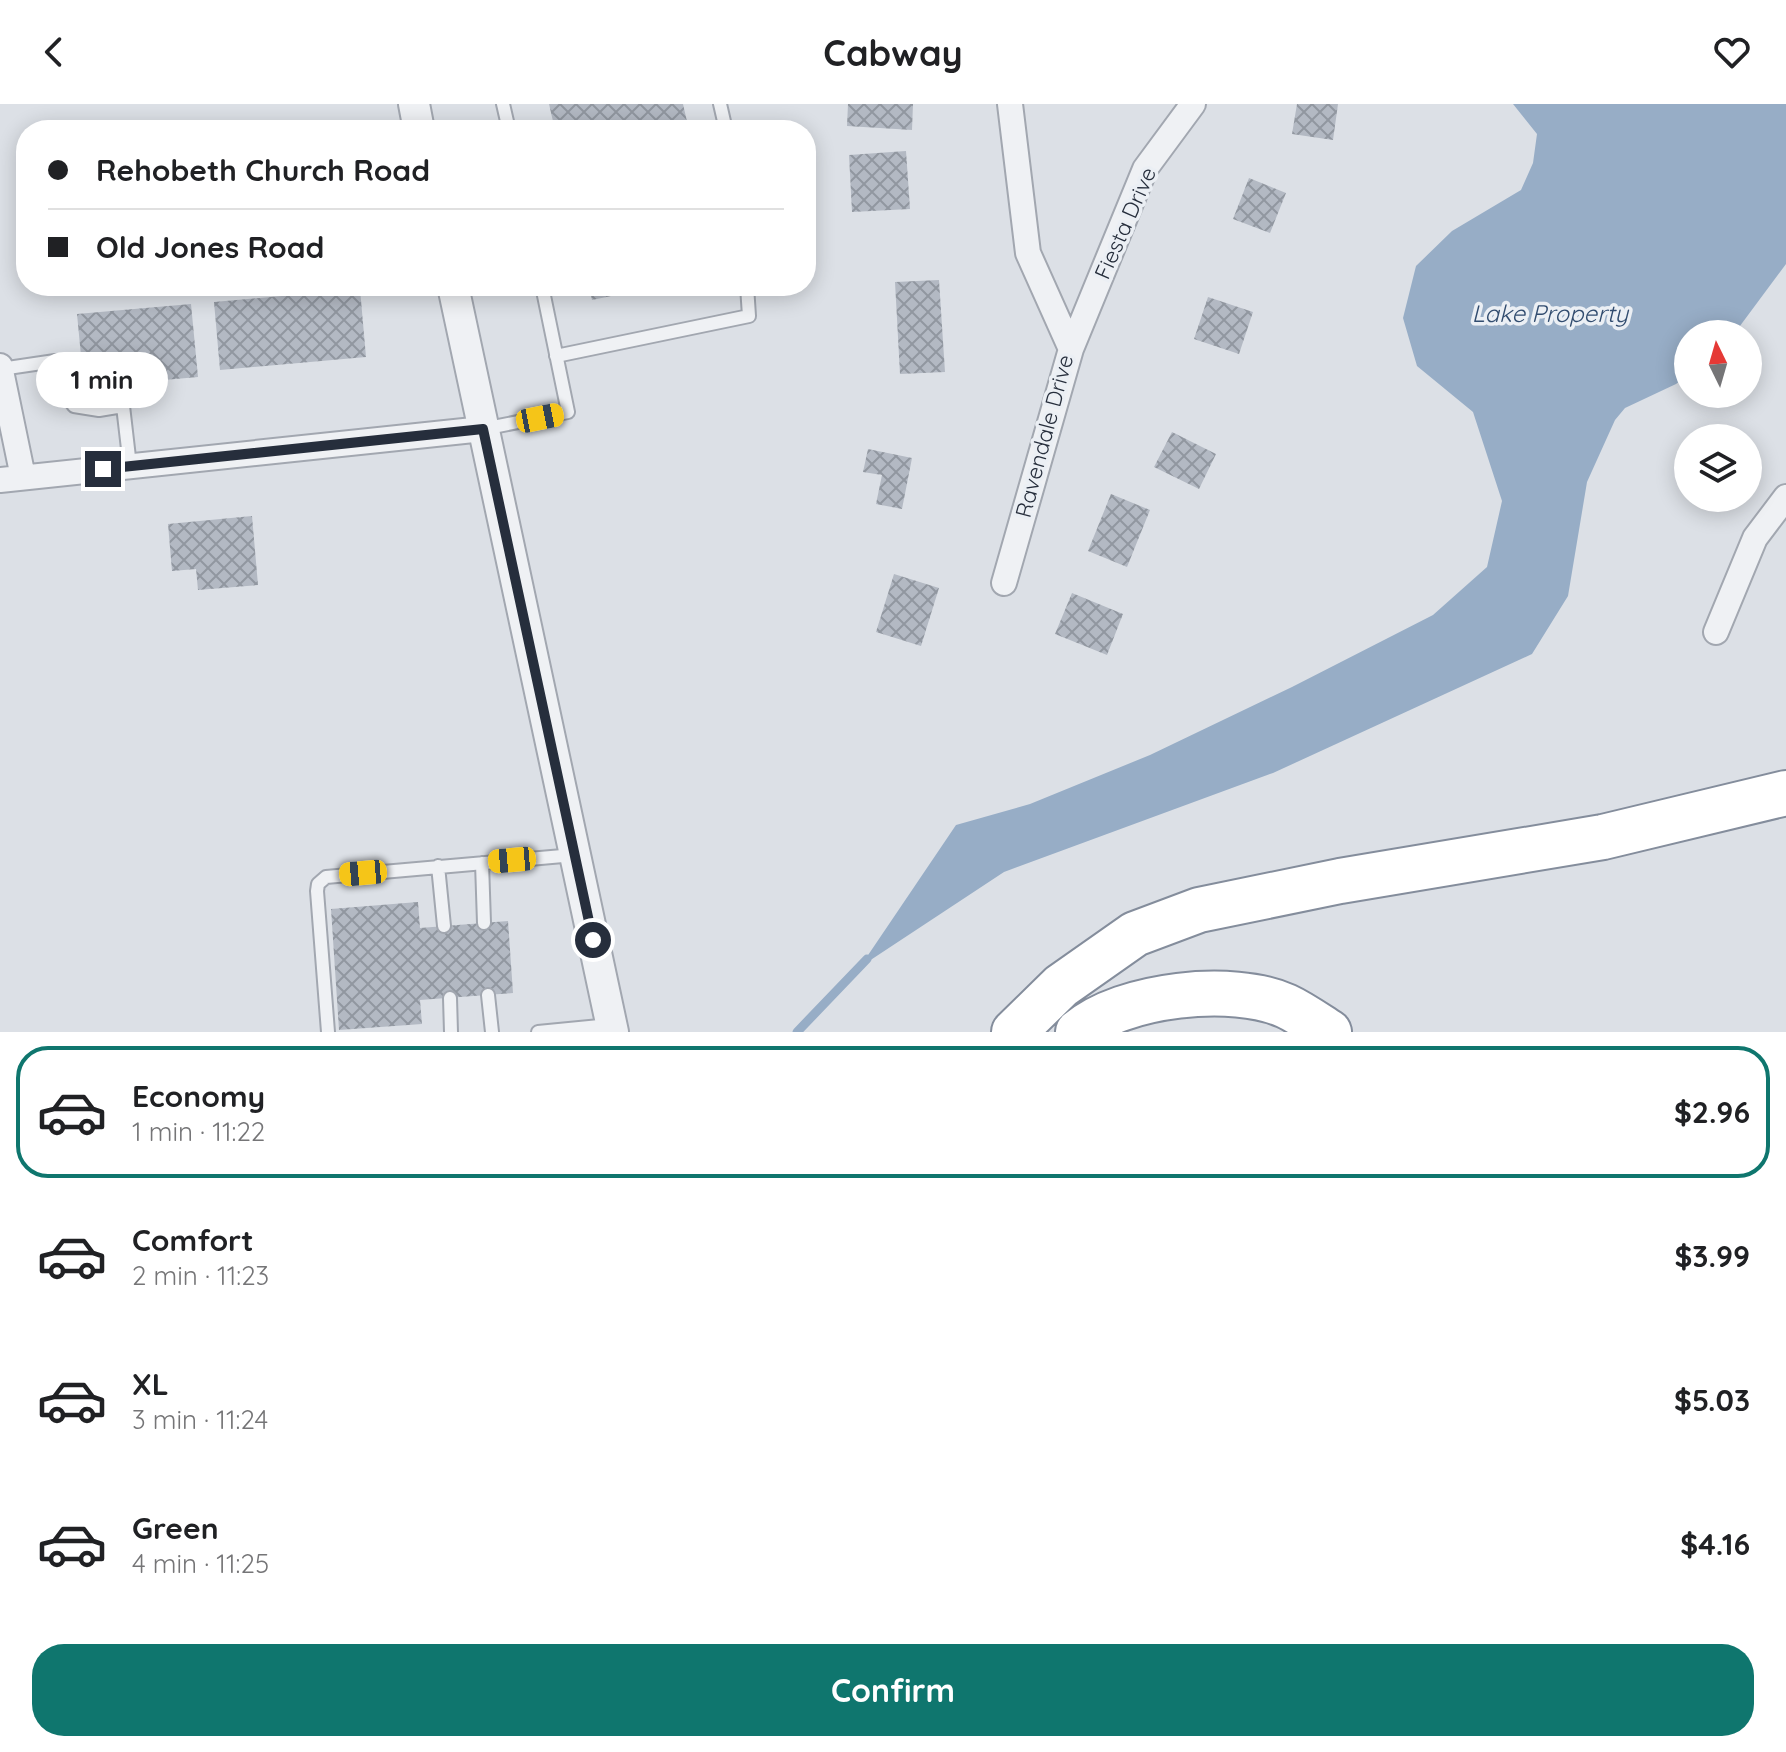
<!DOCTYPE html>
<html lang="en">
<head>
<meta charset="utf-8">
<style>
  :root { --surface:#fff; --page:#f6f6f6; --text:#202124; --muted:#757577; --line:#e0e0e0; --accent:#0f766e }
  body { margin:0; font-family:Quicksand,sans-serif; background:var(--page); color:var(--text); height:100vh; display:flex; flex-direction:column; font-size:30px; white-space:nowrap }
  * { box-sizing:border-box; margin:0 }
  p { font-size:26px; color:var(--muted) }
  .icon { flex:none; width:44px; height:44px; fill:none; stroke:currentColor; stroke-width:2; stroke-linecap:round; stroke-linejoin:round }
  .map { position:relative; height:928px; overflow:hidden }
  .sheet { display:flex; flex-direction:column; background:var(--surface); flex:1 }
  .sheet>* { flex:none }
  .guide { position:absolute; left:16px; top:16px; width:800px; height:176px; border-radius:32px; box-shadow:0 4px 20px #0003; display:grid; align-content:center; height:176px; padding:0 32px; background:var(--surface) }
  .needle { width:52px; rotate:355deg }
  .controls { position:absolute; left:1674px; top:216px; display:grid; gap:16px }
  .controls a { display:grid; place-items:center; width:88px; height:88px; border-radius:50%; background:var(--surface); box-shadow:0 4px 20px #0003; font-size:40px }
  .end { position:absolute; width:36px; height:36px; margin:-18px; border:10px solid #262e3c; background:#fff; box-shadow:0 0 0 4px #fff }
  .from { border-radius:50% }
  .bubble { position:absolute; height:56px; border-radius:28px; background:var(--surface); box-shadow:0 4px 20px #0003; font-size:26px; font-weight:700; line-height:56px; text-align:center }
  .car { position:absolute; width:24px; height:48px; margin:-24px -12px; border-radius:10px; box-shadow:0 0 6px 2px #0007; background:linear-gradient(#f5c518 24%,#345 0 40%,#f5c518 0 76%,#345 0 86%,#f5c518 0) }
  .guide b { display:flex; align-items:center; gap:28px; height:76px; font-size:30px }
  .guide b+b { border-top:2px solid var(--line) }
  .guide i { width:20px; height:20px; background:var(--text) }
  ul { padding:14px 0 0; list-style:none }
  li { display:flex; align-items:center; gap:24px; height:132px; margin:0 16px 12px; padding:0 16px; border:4px solid transparent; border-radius:32px }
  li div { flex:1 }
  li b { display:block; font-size:30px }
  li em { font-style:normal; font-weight:700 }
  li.active { border-color:var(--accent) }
  li>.icon { width:72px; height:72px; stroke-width:1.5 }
  .primary-button { display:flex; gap:16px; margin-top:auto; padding:16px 32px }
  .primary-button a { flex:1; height:92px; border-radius:32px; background:var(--accent); color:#fff; font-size:32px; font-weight:700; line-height:92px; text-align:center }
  header { display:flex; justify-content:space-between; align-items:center; height:104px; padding:0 32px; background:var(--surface); font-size:36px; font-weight:700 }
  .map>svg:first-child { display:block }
  .water { fill:#97adc6 }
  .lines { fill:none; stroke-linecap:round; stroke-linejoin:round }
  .stream { stroke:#97adc6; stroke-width:9 }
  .building { fill:url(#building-cross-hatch) }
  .service-casing { stroke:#a2a7b0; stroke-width:16 }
  .minor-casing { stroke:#a2a7b0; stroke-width:28 }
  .tertiary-casing { stroke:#a2a7b0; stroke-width:34 }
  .motorway-casing { stroke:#848d9c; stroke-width:48 }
  .service { stroke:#eff1f4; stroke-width:12 }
  .minor { stroke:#eff1f4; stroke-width:24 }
  .tertiary { stroke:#eff1f4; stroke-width:30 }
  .motorway { stroke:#fff; stroke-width:44 }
  .route { stroke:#262e3c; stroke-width:10 }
  .labels { text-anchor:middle; stroke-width:7; stroke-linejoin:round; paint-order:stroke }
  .street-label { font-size:22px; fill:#262e3c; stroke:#ebeff4 }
  .water-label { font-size:24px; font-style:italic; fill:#314c6f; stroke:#ebeff4 }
</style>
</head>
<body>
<header><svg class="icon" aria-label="back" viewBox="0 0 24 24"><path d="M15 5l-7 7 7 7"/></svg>Cabway<svg class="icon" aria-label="heart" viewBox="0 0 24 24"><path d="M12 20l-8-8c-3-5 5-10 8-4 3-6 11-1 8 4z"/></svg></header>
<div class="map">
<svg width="1786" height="928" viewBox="0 0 1786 928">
  <defs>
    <pattern id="building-cross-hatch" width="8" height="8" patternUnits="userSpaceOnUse" patternTransform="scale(2)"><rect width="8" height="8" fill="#b3b9c3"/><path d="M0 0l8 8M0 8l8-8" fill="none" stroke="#9197a0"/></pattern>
  </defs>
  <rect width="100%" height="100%" fill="#dce0e6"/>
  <path class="water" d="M 1513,0 L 1786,0 L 1786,160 L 1734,230 L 1688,230 L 1688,271 L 1676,280 L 1625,304 L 1615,316 L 1587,378 L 1568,492 L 1532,550 L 1273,669 L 1004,768 L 860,863 L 956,721 L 1030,700 L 1150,651 L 1292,583 L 1433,511 L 1487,463 L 1502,397 L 1473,308 L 1417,262 L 1403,214 L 1416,162 L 1452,127 L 1521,86 L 1533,59 L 1537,30 Z"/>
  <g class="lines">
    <path class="stream" d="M 797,928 L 867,855"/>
  </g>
  <path class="building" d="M 549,0 L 683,0 L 689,26 L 555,26 Z
    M 848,0 L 913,0 L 912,26 L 847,22 Z
    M 1297,0 L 1338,0 L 1333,36 L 1292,30 Z
    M 906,47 L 910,105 L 852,108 L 849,51 Z
    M 1249,74 L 1286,89 L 1270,129 L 1233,115 Z
    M 939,176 L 945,268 L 900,270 L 895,178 Z
    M 589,182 L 654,182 L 654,183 L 592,196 Z
    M 360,185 L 366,253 L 220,266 L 214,198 Z
    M 1208,193 L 1253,208 L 1239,250 L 1194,235 Z
    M 191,200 L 198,273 L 84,283 L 77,210 Z
    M 1172,328 L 1216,350 L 1199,385 L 1154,363 Z
    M 868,345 L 912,354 L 902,405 L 876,400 L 882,371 L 863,368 Z
    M 1111,390 L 1150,406 L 1127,463 L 1088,447 Z
    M 252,412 L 258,481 L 198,486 L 196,465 L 172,467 L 168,420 Z
    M 894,470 L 939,484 L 921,542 L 876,528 Z
    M 1072,489 L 1123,510 L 1107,551 L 1055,530 Z
    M 418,798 L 420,824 L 508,817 L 513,889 L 420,896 L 422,920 L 339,926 L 331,805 Z"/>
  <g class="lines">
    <g class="service-casing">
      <path id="service" d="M 503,0 L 509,26
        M 720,0 L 726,26
        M 556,252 L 749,212 L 747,182
        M 1,265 L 55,257 L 66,291 L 74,302 L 99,306 L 123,302 L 130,362
        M 483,325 L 568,308 L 542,182
        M 482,759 L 484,819
        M 438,762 L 444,822
        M 488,891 L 492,928
        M 450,894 L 451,928
        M 328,928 L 317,787 L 318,780 L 326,773 L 574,751
        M 538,928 L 610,921"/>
    </g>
    <g class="minor-casing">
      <path id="minor" d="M 1071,245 L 1145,65 L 1193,0
        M 0,262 L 23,373
        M 0,376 L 483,325
        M 1004,479 L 1071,245 L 1028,149 L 1010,0
        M 1716,528 L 1755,434 L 1786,393"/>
    </g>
    <g class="tertiary-casing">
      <path id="tertiary" d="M 414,0 L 419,26
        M 453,182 L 613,928"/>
    </g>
    <g class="motorway-casing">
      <path id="motorway" d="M 1014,928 L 1061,882 L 1135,830 L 1199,806 L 1340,777 L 1603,733 L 1786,689
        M 1078,928 C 1122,890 1233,878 1286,902 C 1301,909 1315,919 1329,928"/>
    </g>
    <use href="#service" class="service"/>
    <use href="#minor" class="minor"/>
    <use href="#tertiary" class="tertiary"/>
    <use href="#motorway" class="motorway"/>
  </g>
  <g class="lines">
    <path class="route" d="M 103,365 L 483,325 L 593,836"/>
  </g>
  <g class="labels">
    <g class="street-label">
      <text transform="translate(1125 119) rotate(-66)" y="8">Fiesta Drive</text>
      <text transform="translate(1044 332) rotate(-75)" y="8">Ravendale Drive</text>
    </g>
    <g class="water-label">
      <text x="1550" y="218">Lake Property</text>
    </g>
  </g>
</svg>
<div class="controls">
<a><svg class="needle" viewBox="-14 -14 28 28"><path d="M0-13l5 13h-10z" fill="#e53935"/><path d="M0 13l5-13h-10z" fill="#757577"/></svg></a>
<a><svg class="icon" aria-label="layers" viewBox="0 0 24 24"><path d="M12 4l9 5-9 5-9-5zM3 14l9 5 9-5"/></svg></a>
</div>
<i class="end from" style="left:593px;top:836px"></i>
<i class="end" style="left:103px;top:365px"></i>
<div class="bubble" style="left:36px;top:248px;width:132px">1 min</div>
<i class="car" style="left:540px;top:314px;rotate:79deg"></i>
<i class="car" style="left:512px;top:756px;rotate:265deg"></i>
<i class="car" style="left:363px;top:769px;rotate:265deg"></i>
<div class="guide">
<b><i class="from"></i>Rehobeth Church Road</b>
<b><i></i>Old Jones Road</b>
</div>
</div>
<section class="sheet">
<ul>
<li class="active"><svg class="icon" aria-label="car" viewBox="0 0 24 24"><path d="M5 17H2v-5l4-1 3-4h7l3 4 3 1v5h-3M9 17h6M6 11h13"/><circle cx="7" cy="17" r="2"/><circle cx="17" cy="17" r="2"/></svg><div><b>Economy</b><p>1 min · 11:22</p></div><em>$2.96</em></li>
<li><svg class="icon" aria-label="car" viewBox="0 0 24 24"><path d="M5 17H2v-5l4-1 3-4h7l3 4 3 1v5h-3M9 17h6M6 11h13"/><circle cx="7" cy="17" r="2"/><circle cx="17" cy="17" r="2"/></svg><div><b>Comfort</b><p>2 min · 11:23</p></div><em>$3.99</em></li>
<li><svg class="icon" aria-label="car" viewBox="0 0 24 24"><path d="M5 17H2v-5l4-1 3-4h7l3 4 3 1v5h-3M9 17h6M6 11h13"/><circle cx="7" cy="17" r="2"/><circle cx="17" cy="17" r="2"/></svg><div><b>XL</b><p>3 min · 11:24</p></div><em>$5.03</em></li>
<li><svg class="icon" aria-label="car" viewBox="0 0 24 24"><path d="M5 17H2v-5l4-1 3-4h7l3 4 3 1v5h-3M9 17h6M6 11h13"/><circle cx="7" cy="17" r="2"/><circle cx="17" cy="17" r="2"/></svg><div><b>Green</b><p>4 min · 11:25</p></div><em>$4.16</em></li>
</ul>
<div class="primary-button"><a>Confirm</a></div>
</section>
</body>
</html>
